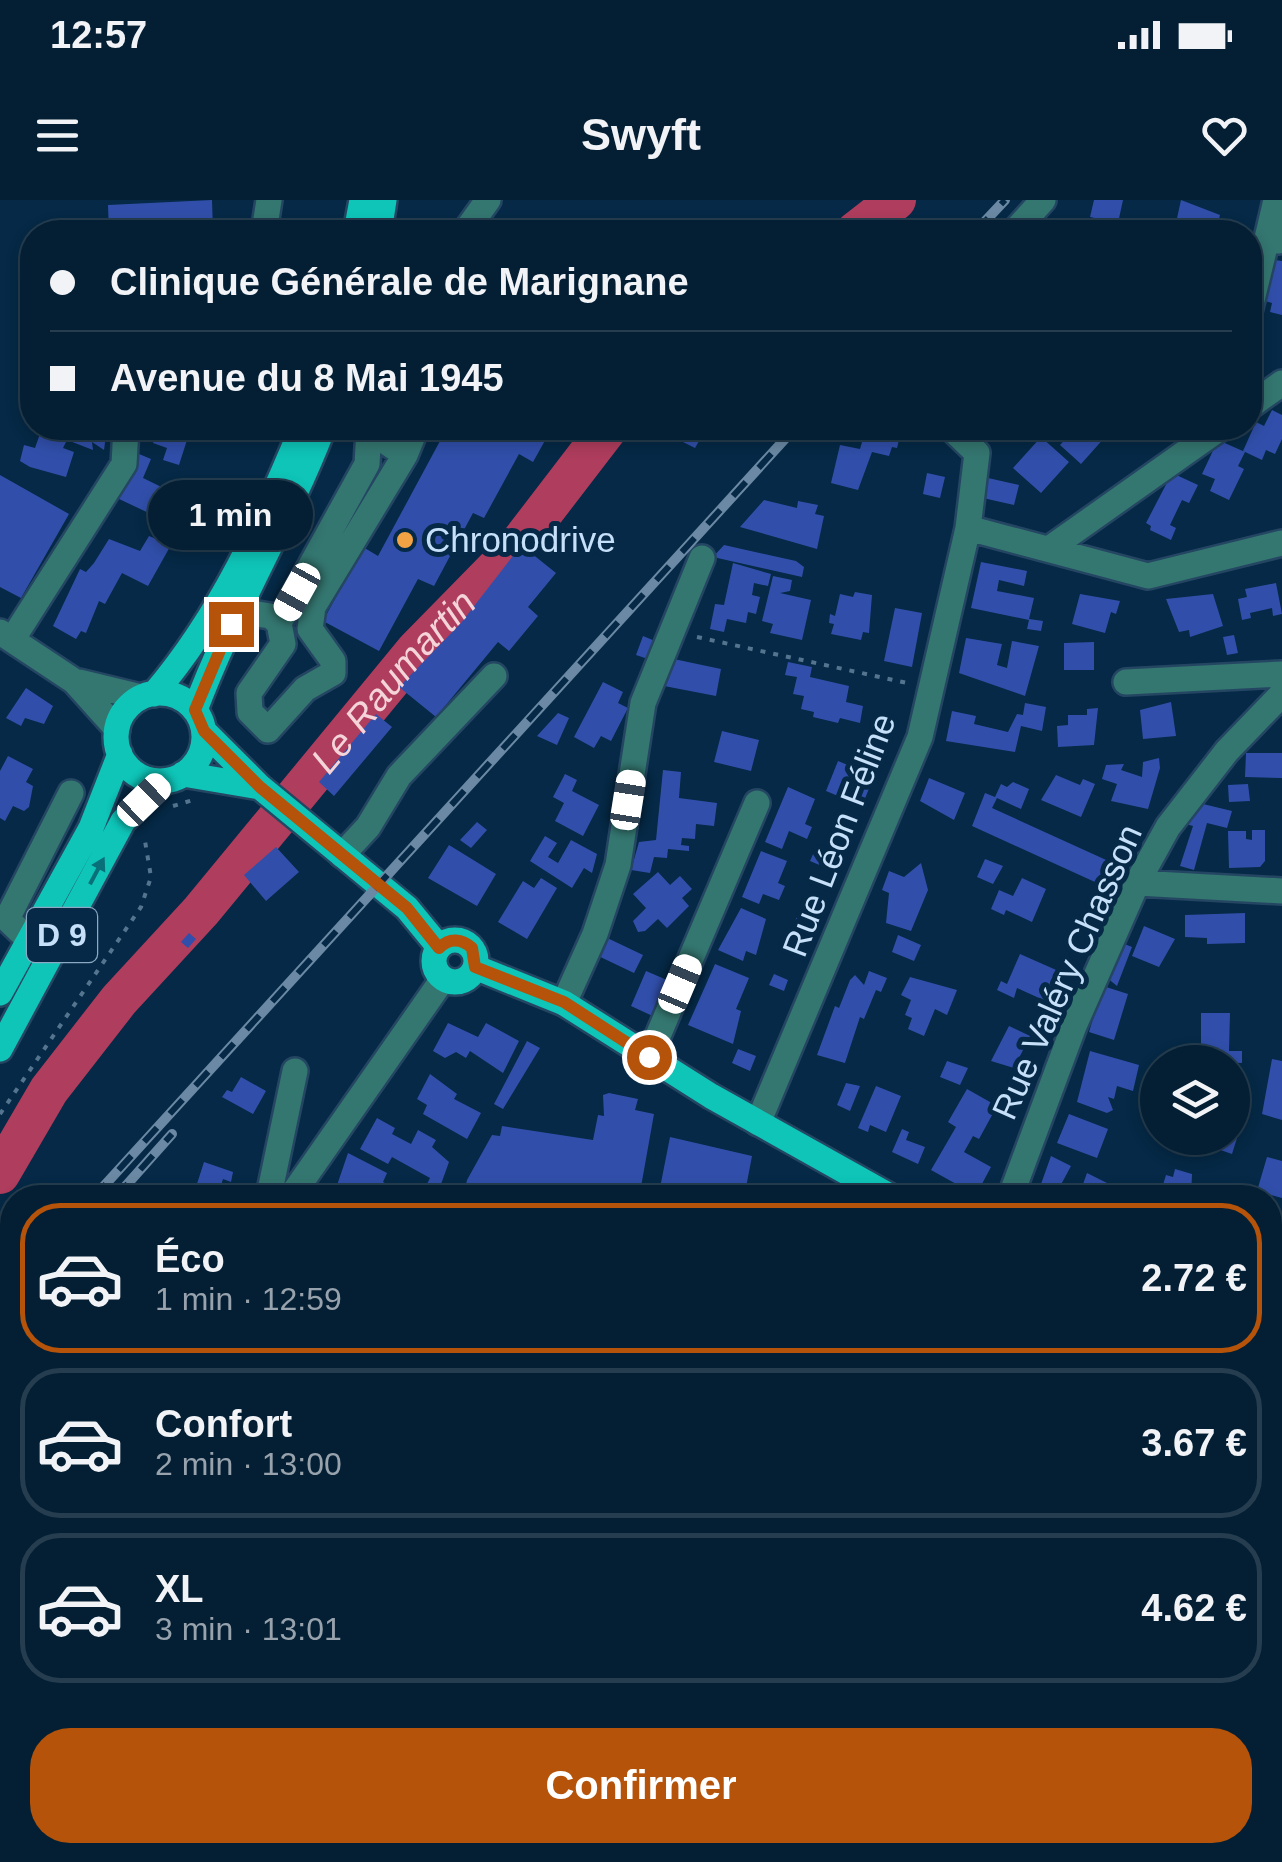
<!DOCTYPE html>
<html lang="fr">
<head>
<meta charset="utf-8">
<style>
  :root { --surface:#041f34; --page:#0d273c; --text:#f1f3f6; --muted:#97a2ac; --line:#253d4f; --accent:#b45309 }
  body { margin:0; font-family:Helvetica,sans-serif; background:var(--page); color:var(--text); height:100vh; display:flex; flex-direction:column; font-size:38px; white-space:nowrap }
  * { box-sizing:border-box; margin:0 }
  p { font-size:32px; color:var(--muted) }
  .icon { flex:none; width:55px; height:55px; fill:none; stroke:currentColor; stroke-width:2; stroke-linecap:round; stroke-linejoin:round }
  .map { position:relative; flex:1; overflow:hidden }
  .drawer { position:absolute; left:0px; top:985px; width:1282px; height:678px; display:flex; flex-direction:column; background:var(--surface); border-radius:40px 40px 0 0; box-shadow:0 5px 15px #0003,0 0 0 2px var(--line) }
  .drawer>* { flex:none }
  .guide { position:absolute; left:20px; top:20px; width:1242px; height:220px; border-radius:40px; box-shadow:0 5px 15px #0003,0 0 0 2px var(--line); display:grid; align-content:center; height:220px; padding:0 30px; background:var(--surface) }
  .tools { position:absolute; left:1140px; top:845px; display:grid; gap:20px }
  .tools a { display:grid; place-items:center; width:110px; height:110px; border-radius:50%; background:var(--surface); box-shadow:0 5px 15px #0003,0 0 0 2px var(--line); font-size:50px }
  .end { position:absolute; width:45px; height:45px; margin:-22px; border:12px solid #b45309; background:#fff; box-shadow:0 0 0 5px #fff }
  .from { border-radius:50% }
  .bubble { position:absolute; height:70px; border-radius:35px; background:var(--surface); box-shadow:0 5px 15px #0003,0 0 0 2px var(--line); font-size:32px; font-weight:700; line-height:70px; text-align:center }
  .car { position:absolute; width:30px; height:60px; margin:-30px -15px; border-radius:12px; box-shadow:0 0 8px 2px #0007; background:linear-gradient(#fff 24%,#345 0 40%,#fff 0 76%,#345 0 86%,#fff 0) }
  .guide b { display:flex; align-items:center; gap:35px; height:95px; font-size:38px }
  .guide b+b { border-top:2px solid var(--line) }
  .guide i { width:25px; height:25px; background:var(--text) }
  ul { padding:18px 0 0; list-style:none }
  li { display:flex; align-items:center; gap:30px; height:150px; margin:0 20px 15px; padding:0 10px; border:5px solid var(--line); border-radius:40px }
  li div { flex:1 }
  li b { display:block; font-size:38px }
  li em { font-style:normal; font-weight:700 }
  li.current { border-color:var(--accent) }
  li>.icon { width:90px; height:90px; stroke-width:1.5 }
  .primary-button { display:flex; gap:20px; margin-top:auto; padding:20px 30px }
  .primary-button a { flex:1; height:115px; border-radius:40px; background:var(--accent); color:#fff; font-size:40px; font-weight:700; line-height:115px; text-align:center }
  .status { display:flex; justify-content:space-between; align-items:center; height:70px; padding:0 50px; background:var(--surface); direction:ltr }
  .status svg { height:28px; fill:currentColor }
  header { display:flex; justify-content:space-between; align-items:center; height:130px; padding:0 30px; background:var(--surface); font-size:45px; font-weight:700 }
  .map>svg:first-child { display:block }
  .lines { fill:none; stroke-linecap:round; stroke-linejoin:round }
  .river { stroke:#af3d5d; stroke-width:40 }
  .building { fill:#314faa }
  .minor-casing { stroke:#244663; stroke-width:30 }
  .major-casing { stroke:#244663; stroke-width:30 }
  .path { stroke:#54748f; stroke-width:4; stroke-dasharray:5 8; stroke-linecap:butt }
  .minor { stroke:#347670; stroke-width:25 }
  .major { stroke:#0ec5b8; stroke-width:25 }
  .rail-casing { stroke:#6b89a4; stroke-width:10 }
  .rail { stroke:#052946; stroke-width:6; stroke-dasharray:19; stroke-linecap:butt }
  .oneway { fill:#096f79 }
  .route { stroke:#b45309; stroke-width:12 }
  .poi-dot { fill:#f4a344; stroke:#052946; stroke-width:4 }
  .labels { text-anchor:middle; stroke-width:10; stroke-linejoin:round; paint-order:stroke }
  .shield { fill:#052946; stroke:#8ca9c3; stroke-width:2.5 }
  .shield-label { font-size:32px; font-weight:bold; fill:#c6e0f9 }
  .poi-label { font-size:35px; fill:#c6e0f9; stroke:#052946; text-anchor:start }
  .street-label { font-size:35px; fill:#c6e0f9; stroke:#052946 }
  .water-label { font-size:38px; font-style:italic; fill:#f4d4d9; stroke:#052946 }
</style>
</head>
<body>
<div class="status"><b>12:57</b><svg viewBox="0 0 49 12"><path d="M0 12V9h3v3zM5 12V6h3v6zM10 12V3h3v9zM15 12V0h3v12zM26 1h20v11H26zM47 4h2v5h-2z"/></svg></div>
<header><svg class="icon" aria-label="menu" viewBox="0 0 24 24"><path d="M4 6h16M4 12h16M4 18h16"/></svg>Swyft<svg class="icon" aria-label="heart" viewBox="0 0 24 24"><path d="M12 20l-8-8c-3-5 5-10 8-4 3-6 11-1 8 4z"/></svg></header>
<div class="map">
<svg width="1282" height="1662" viewBox="0 0 1282 1662">
  <rect width="100%" height="100%" fill="#052946"/>
  <g class="lines">
    <g class="river">
      <path d="M 855,32 L 896,0"/>
      <path id="s1" d="M 0,974 L 49,890 L 119,800 L 201,711 L 416,450 L 516,348 L 608,228"/>
    </g>
  </g>
  <path class="building" d="M 212,0 L 213,32 L 109,32 L 108,5 Z
    M 1094,0 L 1123,0 L 1118,23 L 1090,17 Z
    M 1181,0 L 1220,15 L 1216,31 L 1203,27 L 1202,32 L 1174,32 Z
    M 1119,25 L 1127,32 L 1099,32 L 1105,26 L 1112,32 Z
    M 1275,60 L 1282,61 L 1282,115 L 1270,112 L 1272,103 L 1265,101 Z
    M 1272,210 L 1282,215 L 1282,239 L 1275,254 L 1266,250 L 1262,260 L 1243,251 L 1256,222 L 1264,226 Z
    M 42,228 L 107,228 L 104,250 L 92,242 L 93,250 L 67,240 L 63,248 L 74,252 L 66,277 L 30,267 L 20,261 L 24,245 L 35,248 Z
    M 158,228 L 198,228 L 193,242 L 187,240 L 179,265 L 163,260 L 167,248 L 153,243 Z
    M 447,228 L 552,228 L 533,262 L 519,254 L 484,318 L 473,313 L 434,386 L 418,379 L 379,451 L 323,421 L 363,347 L 378,356 Z
    M 680,228 L 717,228 L 711,240 L 702,236 L 695,248 L 675,238 Z
    M 866,228 L 902,228 L 897,248 L 892,247 L 889,256 L 872,252 L 858,290 L 831,283 L 840,245 L 860,249 Z
    M 1060,228 L 1113,228 L 1117,231 L 1110,240 L 1106,236 L 1081,264 L 1060,245 L 1069,235 Z
    M 1041,237 L 1069,262 L 1041,293 L 1013,268 Z
    M 1218,240 L 1245,252 L 1238,266 L 1244,269 L 1229,300 L 1210,291 L 1215,279 L 1202,274 Z
    M 139,254 L 151,259 L 143,278 L 184,298 L 172,324 L 117,298 Z
    M 927,273 L 945,277 L 940,298 L 923,294 Z
    M 1172,273 L 1198,285 L 1189,303 L 1182,300 L 1170,325 L 1176,328 L 1171,340 L 1150,330 L 1151,326 L 1146,323 Z
    M 0,275 L 69,314 L 21,398 L 0,387 Z
    M 988,278 L 1019,285 L 1014,305 L 983,298 Z
    M 764,300 L 797,308 L 798,301 L 818,305 L 815,314 L 824,316 L 817,349 L 740,327 Z
    M 149,336 L 171,345 L 148,386 L 122,373 L 105,404 L 99,401 L 86,433 L 81,431 L 76,439 L 53,426 L 80,369 L 86,372 L 94,363 L 109,339 L 140,351 Z
    M 526,339 L 531,342 L 526,349 L 556,373 L 528,407 L 538,416 L 509,451 L 498,442 L 436,517 L 399,487 L 461,423 Z
    M 724,345 L 796,361 L 804,367 L 802,377 L 713,357 Z
    M 981,362 L 1027,371 L 1024,386 L 999,380 L 997,391 L 1034,398 L 1029,419 L 1043,421 L 1041,431 L 1027,429 L 1029,420 L 971,408 Z
    M 733,363 L 771,374 L 768,386 L 754,383 L 752,395 L 760,397 L 756,414 L 748,412 L 746,423 L 727,419 L 724,432 L 710,429 L 715,404 L 724,405 Z
    M 773,376 L 792,380 L 790,391 L 780,393 L 811,400 L 802,440 L 770,433 L 773,424 L 762,421 Z
    M 1276,383 L 1282,414 L 1273,416 L 1272,408 L 1250,413 L 1251,418 L 1242,420 L 1238,399 L 1247,397 L 1245,389 Z
    M 855,392 L 872,395 L 869,433 L 863,432 L 861,440 L 831,434 L 834,424 L 829,423 L 830,414 L 835,416 L 840,394 L 853,397 Z
    M 1080,394 L 1120,401 L 1116,414 L 1111,412 L 1105,433 L 1072,424 Z
    M 1213,394 L 1223,426 L 1190,437 L 1189,430 L 1179,432 L 1166,399 Z
    M 895,408 L 922,413 L 912,467 L 884,461 Z
    M 1234,435 L 1238,453 L 1227,455 L 1223,437 Z
    M 643,436 L 655,441 L 648,459 L 636,455 Z
    M 966,438 L 1002,444 L 997,465 L 1007,468 L 1012,441 L 1039,446 L 1025,496 L 959,473 Z
    M 1094,442 L 1094,470 L 1064,470 L 1064,443 Z
    M 669,458 L 721,469 L 716,496 L 659,485 Z
    M 788,462 L 812,467 L 810,477 L 849,486 L 846,502 L 863,506 L 860,523 L 840,518 L 838,523 L 813,517 L 814,512 L 801,509 L 804,496 L 793,494 L 797,477 L 785,475 Z
    M 603,482 L 623,492 L 618,503 L 628,508 L 611,541 L 601,536 L 594,548 L 574,537 Z
    M 26,488 L 53,506 L 44,524 L 25,518 L 21,526 L 6,518 Z
    M 1171,502 L 1176,536 L 1143,539 L 1140,510 Z
    M 1025,503 L 1046,507 L 1042,531 L 1021,526 L 1015,552 L 946,541 L 952,511 L 976,516 L 974,524 L 1008,532 L 1017,514 L 1023,515 Z
    M 1098,508 L 1094,545 L 1058,547 L 1057,526 L 1068,525 L 1068,515 L 1087,515 L 1087,509 Z
    M 558,513 L 569,518 L 557,545 L 537,536 Z
    M 376,514 L 392,527 L 334,596 L 319,582 Z
    M 722,531 L 759,540 L 751,571 L 714,562 Z
    M 1246,553 L 1282,553 L 1282,578 L 1245,577 Z
    M 8,556 L 33,569 L 26,582 L 33,586 L 29,607 L 24,611 L 13,606 L 5,621 L 0,618 L 0,571 Z
    M 1159,558 L 1160,568 L 1148,609 L 1111,601 L 1117,584 L 1102,579 L 1106,565 L 1124,564 L 1121,570 L 1142,577 L 1143,562 Z
    M 838,561 L 865,572 L 867,567 L 876,571 L 862,606 L 826,591 Z
    M 663,570 L 681,572 L 679,598 L 717,603 L 714,626 L 696,624 L 695,639 L 682,638 L 681,645 L 689,646 L 689,651 L 668,649 L 667,658 L 654,657 L 650,673 L 631,670 L 639,642 L 656,640 Z
    M 565,574 L 577,580 L 572,591 L 599,605 L 583,636 L 555,621 L 564,603 L 553,597 Z
    M 1056,575 L 1080,585 L 1083,579 L 1095,584 L 1081,617 L 1041,600 Z
    M 929,578 L 965,593 L 954,620 L 920,601 Z
    M 1013,582 L 1029,589 L 1021,609 L 997,598 L 992,608 L 1115,664 L 1110,675 L 1124,682 L 1119,693 L 972,626 L 985,593 L 995,597 L 1001,584 L 1007,587 Z
    M 1248,584 L 1250,601 L 1229,602 L 1228,585 Z
    M 788,587 L 815,599 L 805,624 L 812,627 L 807,639 L 789,631 L 782,649 L 765,642 Z
    M 1199,603 L 1232,611 L 1227,628 L 1207,623 L 1194,670 L 1180,666 L 1193,626 L 1182,623 Z
    M 477,622 L 487,630 L 471,648 L 460,640 Z
    M 1252,630 L 1265,630 L 1265,661 L 1260,667 L 1229,668 L 1228,631 L 1246,631 L 1246,639 L 1252,640 Z
    M 545,636 L 557,643 L 548,657 L 558,663 L 571,640 L 597,654 L 592,673 L 584,668 L 572,688 L 530,661 Z
    M 449,645 L 496,674 L 477,706 L 428,678 Z
    M 276,647 L 299,672 L 266,701 L 244,675 Z
    M 761,651 L 787,661 L 778,683 L 785,686 L 779,700 L 763,694 L 759,704 L 742,697 Z
    M 814,652 L 840,663 L 836,672 L 810,661 Z
    M 985,659 L 1003,666 L 993,684 L 977,677 Z
    M 921,663 L 928,690 L 911,731 L 886,723 L 889,693 L 882,690 L 889,671 L 904,677 Z
    M 658,672 L 670,685 L 680,676 L 692,689 L 682,698 L 689,706 L 667,728 L 658,719 L 645,731 L 638,732 L 633,721 L 646,708 L 633,694 Z
    M 541,678 L 557,688 L 527,739 L 498,722 L 523,681 L 534,688 Z
    M 1022,678 L 1046,689 L 1032,722 L 1006,710 L 1004,715 L 991,709 L 999,690 L 1013,696 Z
    M 741,708 L 766,719 L 756,755 L 746,751 L 743,761 L 718,750 Z
    M 800,710 L 816,716 L 808,736 L 791,730 Z
    M 1245,713 L 1245,743 L 1207,744 L 1207,738 L 1185,737 L 1185,715 Z
    M 1144,726 L 1175,739 L 1159,767 L 1132,756 Z
    M 189,733 L 196,739 L 188,748 L 181,742 Z
    M 601,735 L 643,755 L 634,773 L 592,753 Z
    M 898,735 L 921,745 L 914,761 L 892,752 Z
    M 1122,743 L 1132,747 L 1117,786 L 1106,777 Z
    M 1020,754 L 1063,773 L 1050,803 L 1017,788 L 1014,798 L 997,790 L 1001,781 L 1007,784 Z
    M 715,764 L 749,778 L 736,809 L 741,811 L 733,844 L 688,825 Z
    M 646,771 L 674,783 L 659,819 L 631,806 Z
    M 869,771 L 887,778 L 881,792 L 876,790 L 864,819 L 860,817 L 845,863 L 817,855 L 835,806 L 839,808 L 850,780 L 855,775 L 864,785 Z
    M 774,774 L 788,780 L 784,791 L 769,785 Z
    M 910,777 L 957,790 L 947,815 L 935,809 L 924,836 L 908,829 L 912,818 L 905,815 L 911,800 L 901,795 Z
    M 1103,786 L 1128,794 L 1114,840 L 1089,832 Z
    M 1201,813 L 1230,813 L 1229,851 L 1242,851 L 1242,863 L 1215,862 L 1215,852 L 1201,851 Z
    M 448,823 L 478,837 L 486,823 L 519,841 L 503,873 L 470,851 L 466,858 L 456,852 L 445,858 L 433,851 Z
    M 1009,826 L 1030,836 L 1014,868 L 991,861 Z
    M 527,841 L 540,848 L 503,909 L 494,904 Z
    M 738,849 L 756,856 L 750,871 L 732,863 Z
    M 1090,851 L 1139,865 L 1133,891 L 1117,886 L 1114,899 L 1108,897 L 1113,910 L 1107,913 L 1077,902 Z
    M 1272,859 L 1282,861 L 1282,920 L 1262,914 Z
    M 947,861 L 968,868 L 960,885 L 940,877 Z
    M 430,874 L 457,894 L 454,899 L 481,913 L 467,939 L 423,914 L 427,905 L 417,899 Z
    M 241,877 L 266,891 L 253,914 L 222,897 L 227,890 L 232,892 Z
    M 846,883 L 860,886 L 850,911 L 837,905 Z
    M 876,886 L 901,896 L 886,932 L 870,925 L 868,932 L 858,928 Z
    M 967,889 L 997,906 L 979,939 L 973,936 L 964,952 L 991,967 L 976,995 L 931,970 L 956,927 L 948,922 Z
    M 609,893 L 638,899 L 635,910 L 654,914 L 639,998 L 463,998 L 467,980 L 492,935 L 500,936 L 502,926 L 593,940 L 598,915 L 604,916 L 603,895 Z
    M 1232,895 L 1249,900 L 1232,954 L 1197,942 L 1198,938 L 1232,938 Z
    M 1069,914 L 1108,929 L 1097,958 L 1057,943 Z
    M 377,918 L 395,928 L 392,934 L 411,944 L 418,930 L 436,940 L 432,947 L 449,962 L 436,998 L 423,992 L 430,978 L 392,957 L 388,964 L 360,949 Z
    M 902,929 L 909,932 L 906,940 L 925,947 L 918,964 L 892,952 Z
    M 670,937 L 752,956 L 744,998 L 658,998 Z
    M 348,953 L 387,973 L 383,982 L 412,998 L 334,994 Z
    M 1051,956 L 1071,966 L 1057,992 L 1070,998 L 1036,998 Z
    M 1267,957 L 1282,961 L 1282,998 L 1257,991 Z
    M 204,962 L 233,972 L 231,982 L 223,979 L 217,998 L 195,990 Z
    M 1175,969 L 1192,974 L 1191,998 L 1159,998 L 1166,975 L 1173,977 Z
    M 1087,973 L 1107,983 L 1103,998 L 1078,998 Z
    M 0,1172 L 12,1174 L 12,1184 L 0,1182 Z
    M 1270,1281 L 1276,1282 L 1273,1291 L 1282,1292 L 1282,1340 L 1270,1338 Z
    M 6,1344 L 12,1346 L 12,1387 L 0,1385 L 0,1354 L 4,1355 Z
    M 1270,1444 L 1282,1447 L 1281,1477 L 1270,1475 Z
    M 1277,1548 L 1282,1548 L 1282,1569 L 1277,1569 Z
    M 1270,1638 L 1274,1648 L 1282,1648 L 1282,1662 L 1215,1662 L 1215,1650 L 1270,1650 Z
    M 75,1650 L 96,1650 L 95,1657 L 74,1654 Z"/>
  <g class="lines">
    <g class="minor-casing">
      <path id="minor" d="M 1276,0 L 1269,30 L 1278,41
        M 264,32 L 269,0
        M 465,32 L 488,0
        M 1014,32 L 1043,0
        M 1250,108 L 1269,30
        M 1250,206 L 1282,183
        M 365,228 L 369,230 L 405,255 L 313,407 L 310,429 L 333,461 L 333,473 L 305,489 L 268,530 L 250,512 L 249,493 L 283,444 L 279,423 L 367,264 L 369,230
        M 405,255 L 416,228
        M 968,328 L 1148,376 L 1282,343
        M 1049,349 L 1220,228
        M 238,411 L 270,416 L 279,423
        M 0,432 L 74,481 L 117,529
        M 12,440 L 124,264 L 126,228
        M 79,482 L 141,497
        M 1126,482 L 1282,474
        M 342,655 L 368,627 L 399,576 L 494,476
        M 1137,683 L 1282,691
        M 29,740 L 7,719 L 71,593
        M 564,803 L 595,734 L 618,665 L 643,503 L 702,358
        M 649,857 L 757,603
        M 758,923 L 920,537 L 968,328 L 977,253 L 951,228
        M 283,998 L 271,986 L 295,871
        M 290,998 L 443,779
        M 1010,998 L 1074,826 L 1137,683 L 1168,627 L 1227,551 L 1282,494
        M 1270,1375 L 1282,1378
        M 1270,1536 L 1282,1538
        M 1180,1650 L 1183,1662
        M 959,1661 L 1023,1650
        M 152,1662 L 155,1650
        M 373,1662 L 377,1650"/>
    </g>
    <g class="major-casing">
      <path id="major" d="M 356,32 L 362,0
        M 379,32 L 384,0
        M116 537a44 44 0 1 1 88 0a44 44 0 1 1-88 0Z
        M 154,494 C 222,414 262,324 302,228
        M 195,510 C 231,413 286,324 323,228
        M 204,531 L 260,587 L 407,708 L 439,747
        M 183,574 L 260,587
        M434 761a21 21 0 1 1 42 0a21 21 0 1 1-42 0Z
        M 475,767 L 564,803 L 711,896 L 893,998
        M 0,793 L 91,628 L 120,554
        M 0,849 L 123,621 L 164,581
        M 1270,1189 L 1282,1193"/>
    </g>
    <path class="path" d="M 697,437 L 907,483
      M 173,606 L 193,600
      M 0,914 L 141,707 L 151,677 L 144,635"/>
    <use href="#minor" class="minor"/>
    <use href="#major" class="major"/>
    <g class="rail-casing">
      <path id="rail" d="M 975,32 L 1005,0
        M 93,998 L 795,228
        M 115,998 L 172,934
        M 0,1102 L 12,1088
        M 0,1129 L 12,1113"/>
    </g>
    <use href="#rail" class="rail"/>
  </g>
  <defs><path id="oneway-solid" d="M-6-.8H1V-3.2L6.5 0L1 3.2V.8H-6Z" transform="scale(2.5)"/></defs>
  <use class="oneway" href="#oneway-solid" transform="translate(97 671) rotate(-62)"/>
  <g class="lines">
    <path class="route" d="M 231,424 L 195,510 L 204,531 L 260,587 L 407,708 L 439,748 C 450,737 462,739 472,748 L 475,767 L 564,802 L 649,857"/>
  </g>
  <circle class="poi-dot" cx="405" cy="340" r="10"/>
  <g class="labels">
    <rect class="shield" x="27" y="708" width="70" height="54" rx="8"/>
    <g class="shield-label">
      <text x="62" y="746">D 9</text>
    </g>
    <g class="poi-label">
      <text x="425" y="352">Chronodrive</text>
    </g>
    <g class="street-label">
      <text transform="translate(839 635) rotate(-69)" y="12">Rue Léon Féline</text>
      <text transform="translate(1067 772) rotate(-66)" y="12">Rue Valéry Chasson</text>
    </g>
    <g class="water-label">
      <text dy="13" stroke="none"><textPath href="#s1" startOffset="632">Le Raumartin</textPath></text>
    </g>
  </g>
</svg>
<div class="tools">
<a><svg class="icon" aria-label="layers" viewBox="0 0 24 24"><path d="M12 4l9 5-9 5-9-5zM3 14l9 5 9-5"/></svg></a>
</div>
<i class="end from" style="left:649px;top:857px"></i>
<i class="end" style="left:231px;top:424px"></i>
<div class="bubble" style="left:148px;top:280px;width:165px">1 min</div>
<i class="car" style="left:297px;top:392px;rotate:209deg"></i>
<i class="car" style="left:144px;top:600px;rotate:46deg"></i>
<i class="car" style="left:628px;top:600px;rotate:9deg"></i>
<i class="car" style="left:680px;top:784px;rotate:23deg"></i>
<div class="guide">
<b><i class="from"></i>Clinique Générale de Marignane</b>
<b><i></i>Avenue du 8 Mai 1945</b>
</div>
<section class="drawer">
<ul>
<li class="current"><svg class="icon" aria-label="car" viewBox="0 0 24 24"><path d="M5 17H2v-5l4-1 3-4h7l3 4 3 1v5h-3M9 17h6M6 11h13"/><circle cx="7" cy="17" r="2"/><circle cx="17" cy="17" r="2"/></svg><div><b>Éco</b><p>1 min · 12:59</p></div><em>2.72 €</em></li>
<li><svg class="icon" aria-label="car" viewBox="0 0 24 24"><path d="M5 17H2v-5l4-1 3-4h7l3 4 3 1v5h-3M9 17h6M6 11h13"/><circle cx="7" cy="17" r="2"/><circle cx="17" cy="17" r="2"/></svg><div><b>Confort</b><p>2 min · 13:00</p></div><em>3.67 €</em></li>
<li><svg class="icon" aria-label="car" viewBox="0 0 24 24"><path d="M5 17H2v-5l4-1 3-4h7l3 4 3 1v5h-3M9 17h6M6 11h13"/><circle cx="7" cy="17" r="2"/><circle cx="17" cy="17" r="2"/></svg><div><b>XL</b><p>3 min · 13:01</p></div><em>4.62 €</em></li>
</ul>
<div class="primary-button"><a>Confirmer</a></div>
</section>
</div>
</body>
</html>
